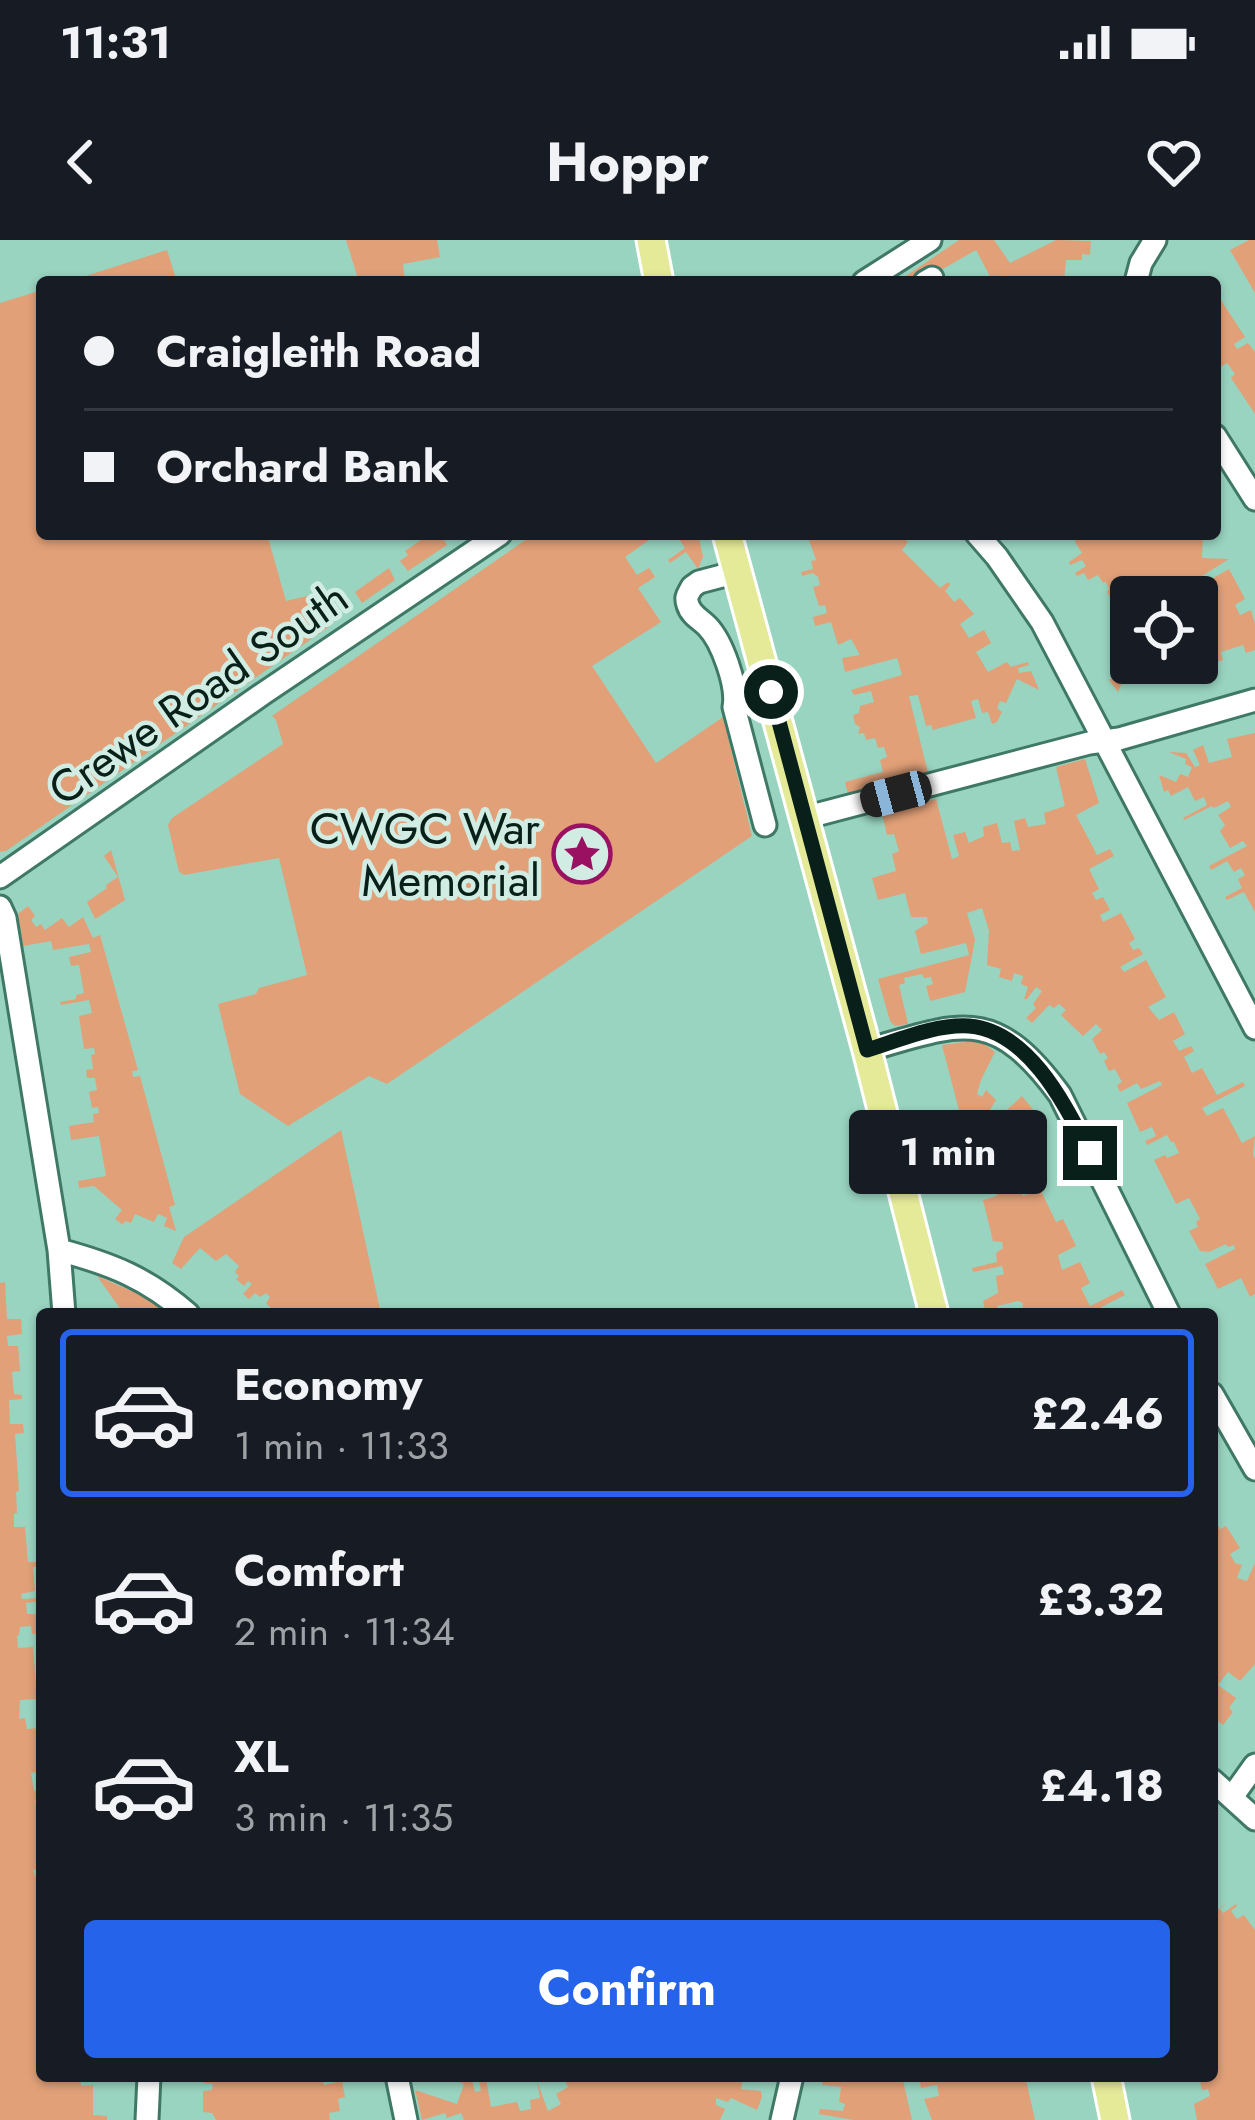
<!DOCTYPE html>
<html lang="en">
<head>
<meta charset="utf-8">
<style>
  :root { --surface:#171b24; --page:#242831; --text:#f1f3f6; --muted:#9ea1a6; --line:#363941; --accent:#2563eb }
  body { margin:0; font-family:Jost,sans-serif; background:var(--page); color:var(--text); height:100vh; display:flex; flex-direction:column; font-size:45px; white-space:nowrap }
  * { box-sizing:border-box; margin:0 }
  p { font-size:39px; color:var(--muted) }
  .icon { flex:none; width:66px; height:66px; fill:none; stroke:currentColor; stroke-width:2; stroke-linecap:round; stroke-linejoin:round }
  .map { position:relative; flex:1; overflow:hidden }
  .side { position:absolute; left:36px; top:1068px; width:1182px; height:774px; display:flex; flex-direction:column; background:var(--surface); border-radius:12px; box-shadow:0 3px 9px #0004 }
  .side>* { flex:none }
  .top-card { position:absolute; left:36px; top:36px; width:1185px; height:264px; border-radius:12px; box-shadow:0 3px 9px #0004; display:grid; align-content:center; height:264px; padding:0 48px; background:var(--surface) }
  .controls { position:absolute; left:1110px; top:336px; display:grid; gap:24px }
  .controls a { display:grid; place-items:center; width:108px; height:108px; border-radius:12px; background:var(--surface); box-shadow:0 3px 9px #0004; font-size:60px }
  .end { position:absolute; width:54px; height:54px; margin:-27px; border:15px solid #082019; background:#fff; box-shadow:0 0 0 6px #fff }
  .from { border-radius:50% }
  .bubble { position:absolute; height:84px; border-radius:12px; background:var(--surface); box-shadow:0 3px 9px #0004; font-size:39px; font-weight:700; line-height:84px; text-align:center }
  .car { position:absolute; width:36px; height:72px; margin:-36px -18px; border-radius:15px; box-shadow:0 0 9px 3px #0007; background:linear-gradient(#222 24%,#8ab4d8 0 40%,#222 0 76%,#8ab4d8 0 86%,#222 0) }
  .top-card b { display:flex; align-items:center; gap:42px; height:114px; font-size:45px }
  .top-card b+b { border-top:3px solid var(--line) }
  .top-card i { width:30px; height:30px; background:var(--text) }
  ul { padding:21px 0 0; list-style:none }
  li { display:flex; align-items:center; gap:36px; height:168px; margin:0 24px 18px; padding:0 24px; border:6px solid transparent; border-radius:12px }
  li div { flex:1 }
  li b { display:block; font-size:45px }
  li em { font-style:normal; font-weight:700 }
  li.on { border-color:var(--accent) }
  li>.icon { width:108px; height:108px; stroke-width:1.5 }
  .action { display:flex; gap:24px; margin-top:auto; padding:24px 48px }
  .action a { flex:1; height:138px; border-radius:12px; background:var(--accent); color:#fff; font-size:48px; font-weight:700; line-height:138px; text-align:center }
  .status { display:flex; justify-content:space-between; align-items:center; height:84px; padding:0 60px; background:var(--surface); direction:ltr }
  .status svg { height:33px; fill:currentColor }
  header { display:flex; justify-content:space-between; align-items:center; height:156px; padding:0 48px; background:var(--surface); font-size:54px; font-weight:700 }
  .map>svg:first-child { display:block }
  .green { fill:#e1a078 }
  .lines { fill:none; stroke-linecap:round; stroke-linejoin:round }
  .minor-casing { stroke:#407867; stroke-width:27 }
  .major-casing { stroke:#fff; stroke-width:33 }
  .minor { stroke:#fff; stroke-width:21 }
  .major { stroke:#e5ea98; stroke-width:27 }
  .route { stroke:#082019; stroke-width:15 }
  .labels { text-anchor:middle; stroke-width:9; stroke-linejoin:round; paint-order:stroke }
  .street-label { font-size:45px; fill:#082019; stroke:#d1ede3 }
  .poi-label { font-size:45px; fill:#082019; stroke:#d1ede3; text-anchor:end }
</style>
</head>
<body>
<div class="status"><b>11:31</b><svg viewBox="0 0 49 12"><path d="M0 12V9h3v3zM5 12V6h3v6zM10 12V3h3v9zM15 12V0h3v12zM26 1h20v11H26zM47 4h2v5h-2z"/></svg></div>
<header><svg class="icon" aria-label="back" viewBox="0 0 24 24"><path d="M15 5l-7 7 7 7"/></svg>Hoppr<svg class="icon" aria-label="heart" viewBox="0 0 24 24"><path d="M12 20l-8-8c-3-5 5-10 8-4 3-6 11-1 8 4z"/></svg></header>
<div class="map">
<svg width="1255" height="1880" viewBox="0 0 1255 1880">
  <rect width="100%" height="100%" fill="#99d4c0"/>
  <path class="green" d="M 346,0 L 437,0 L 440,17 L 403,24 L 405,42 L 359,42 Z
    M 959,0 L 994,0 L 1010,23 L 1056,0 L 1091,1 L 1090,15 L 1082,14 L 1082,20 L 1066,20 L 1064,41 L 1060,38 L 1047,38 L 1046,42 L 1007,42 L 1003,35 L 992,40 L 976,10 L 934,34 L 929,32 L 908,42 L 897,42 Z
    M 1249,0 L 1255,0 L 1255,53 L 1230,10 Z
    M 167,10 L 177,42 L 67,42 Z
    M 42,50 L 42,294 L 267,294 L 286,361 L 320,353 L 330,386 L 6,611 L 0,612 L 0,63 Z
    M 1215,51 L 1245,97 L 1234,104 L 1237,109 L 1248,103 L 1255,112 L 1255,174 L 1231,138 L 1235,134 L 1227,123 L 1215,130 L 1215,121 L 1218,119 L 1215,112 L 1221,108 L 1215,103 Z
    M 418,294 L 440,294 L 447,305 L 408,331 L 400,321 L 408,315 L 405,311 L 421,300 Z
    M 534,294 L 650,294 L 653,297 L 625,317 L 637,335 L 649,328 L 655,337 L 638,348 L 661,382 L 592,426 L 656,523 L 723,477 L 752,596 L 387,844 L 369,836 L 288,886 L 240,854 L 218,764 L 256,754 L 259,748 L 307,735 L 279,618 L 184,635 L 179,632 L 168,585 L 172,578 L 283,504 L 276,480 L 272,476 Z
    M 676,294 L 698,294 L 703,317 L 698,329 L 686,312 L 670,323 L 668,320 L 685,308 Z
    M 807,294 L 898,294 L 908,302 L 902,310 L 940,348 L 948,342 L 950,345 L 945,351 L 954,362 L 960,358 L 974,374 L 960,384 L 969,398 L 984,390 L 991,403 L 976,412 L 988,432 L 1007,422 L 1011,427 L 1028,422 L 1029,425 L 1018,428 L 1019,433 L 1031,431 L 1039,450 L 1017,439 L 1006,463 L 1000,461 L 997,468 L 1002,472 L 997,482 L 992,484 L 988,472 L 982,473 L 978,459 L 971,461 L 976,478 L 933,490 L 931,485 L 926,486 L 918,455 L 909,456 L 928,533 L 848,554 L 845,542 L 883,532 L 880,520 L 887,517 L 884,507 L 878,508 L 875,498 L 866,500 L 864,493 L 858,494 L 860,487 L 855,484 L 853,475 L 859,473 L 860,466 L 874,462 L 871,451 L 854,455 L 851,450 L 902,435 L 897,418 L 845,432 L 842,418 L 860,415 L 851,399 L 838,405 L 831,382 L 815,386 L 813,377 L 827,373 L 825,365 L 819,366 L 813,347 L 820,345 L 818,337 L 813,333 L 802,336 L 801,332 L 813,329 L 811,321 L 816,320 Z
    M 1076,294 L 1203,294 L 1202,318 L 1229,319 L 1202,336 L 1206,342 L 1229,329 L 1245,359 L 1235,365 L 1240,375 L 1251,370 L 1255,384 L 1255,410 L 1246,413 L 1243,405 L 1221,412 L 1223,420 L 1203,426 L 1200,415 L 1197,416 L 1197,357 L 1131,357 L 1131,380 L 1116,386 L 1114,382 L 1121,378 L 1107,352 L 1109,349 L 1106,342 L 1103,343 L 1098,335 L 1088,340 L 1084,333 L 1077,336 L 1075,333 L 1086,326 L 1082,320 L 1070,325 L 1069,322 L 1082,313 L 1075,302 Z
    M 389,328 L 395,340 L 362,363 L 355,352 Z
    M 1136,423 L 1184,423 L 1186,430 L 1158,437 L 1159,442 L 1147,444 L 1125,436 L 1118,452 L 1109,440 Z
    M 1255,493 L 1255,672 L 1244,652 L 1227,660 L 1225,657 L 1242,648 L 1238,639 L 1245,635 L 1241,628 L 1234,632 L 1227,621 L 1211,630 L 1209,626 L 1247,606 L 1243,601 L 1230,608 L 1220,591 L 1225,585 L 1218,575 L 1231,567 L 1228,561 L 1214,568 L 1212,566 L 1184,580 L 1183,578 L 1207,565 L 1204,557 L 1195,561 L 1188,547 L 1171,556 L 1168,550 L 1164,552 L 1159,535 L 1176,542 L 1180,534 L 1188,537 L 1192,527 L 1185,524 L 1186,519 L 1169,512 L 1186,513 L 1195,527 L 1200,525 L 1193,510 L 1203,505 L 1209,523 L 1232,517 L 1227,499 Z
    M 1085,519 L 1099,563 L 1076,575 L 1097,615 L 1110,609 L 1114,616 L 1089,629 L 1099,649 L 1092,653 L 1096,660 L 1103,657 L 1110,670 L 1100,675 L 1103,682 L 1121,673 L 1135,699 L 1129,703 L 1133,710 L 1139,708 L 1143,714 L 1120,727 L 1124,732 L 1146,720 L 1166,757 L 1148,767 L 1159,780 L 1174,772 L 1185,794 L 1173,801 L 1179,811 L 1191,806 L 1194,811 L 1184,817 L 1192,833 L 1202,828 L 1217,855 L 1243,842 L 1245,846 L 1202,868 L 1207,876 L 1223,868 L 1242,903 L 1255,896 L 1253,914 L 1255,919 L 1255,1054 L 1250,1057 L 1241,1038 L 1218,1049 L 1205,1024 L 1235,1009 L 1234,1005 L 1228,1007 L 1226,1004 L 1209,1012 L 1200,1011 L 1189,991 L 1198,987 L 1196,982 L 1200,979 L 1189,958 L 1176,964 L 1154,920 L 1165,915 L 1167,918 L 1179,913 L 1174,902 L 1171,902 L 1167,895 L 1147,905 L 1145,901 L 1156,896 L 1152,887 L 1140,892 L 1127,863 L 1162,845 L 1160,841 L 1141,849 L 1137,843 L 1120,852 L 1117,845 L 1122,842 L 1115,829 L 1109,831 L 1104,821 L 1108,818 L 1104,812 L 1100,814 L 1092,799 L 1102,790 L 1096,784 L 1083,796 L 1061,775 L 1066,770 L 1059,764 L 1054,768 L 1049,765 L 1032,783 L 1026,778 L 1036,768 L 1033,764 L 1042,751 L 1036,747 L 1027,759 L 1024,759 L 1028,747 L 1021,744 L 1023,736 L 1014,733 L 1012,741 L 999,737 L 1001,729 L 987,725 L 989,691 L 982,668 L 967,673 L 975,700 L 965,752 L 930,761 L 926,746 L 933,744 L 931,737 L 924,738 L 922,734 L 904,738 L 905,743 L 899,745 L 908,784 L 895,786 L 890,781 L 878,739 L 969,715 L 966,703 L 921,714 L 915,691 L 928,683 L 927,677 L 911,677 L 905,653 L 878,660 L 872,638 L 896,631 L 892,614 L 899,611 L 894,594 L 887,595 L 882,574 L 936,559 L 952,619 L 959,616 L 953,595 L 965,592 L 969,603 L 984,596 L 983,587 L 997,583 L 1002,603 L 1010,602 L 1012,611 L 1020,610 L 1014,581 L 1025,578 L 1028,587 L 1046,584 L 1044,573 L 1065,566 L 1056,527 Z
    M 111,610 L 125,660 L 95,679 L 87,662 L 107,648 L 106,645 L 118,637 L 104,616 Z
    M 28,666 L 35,676 L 31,680 L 36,687 L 41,684 L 45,690 L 62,678 L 69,687 L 83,677 L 93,698 L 100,695 L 138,830 L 132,831 L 133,837 L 140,836 L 175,965 L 169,967 L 176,991 L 164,986 L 167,978 L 158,974 L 154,982 L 135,974 L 131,983 L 125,981 L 123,985 L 115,979 L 122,970 L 94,946 L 79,948 L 78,941 L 106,936 L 99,896 L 71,900 L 69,886 L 94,882 L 93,874 L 99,873 L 98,867 L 92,868 L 89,852 L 97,850 L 95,838 L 87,838 L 86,830 L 93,829 L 91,815 L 95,814 L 94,808 L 84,809 L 79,776 L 92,773 L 89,760 L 61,765 L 60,762 L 76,759 L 76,755 L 84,753 L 79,725 L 71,726 L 69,717 L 91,712 L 89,704 L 53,710 L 51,701 L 23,706 L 18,674 Z
    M 972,801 L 984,804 L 995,812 L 981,840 L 977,854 L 982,857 L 986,850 L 996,860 L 990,870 L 999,877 L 1022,856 L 1035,872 L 997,891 L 1002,899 L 1020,890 L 1043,938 L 1021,949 L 1023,956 L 1040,949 L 1056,982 L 1063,979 L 1076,1006 L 1058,1015 L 1062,1030 L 1080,1022 L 1090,1043 L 1081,1048 L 1090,1066 L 1122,1050 L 1125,1055 L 1088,1074 L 1022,1074 L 1023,1063 L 1018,1061 L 997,1066 L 998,1073 L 986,1074 L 983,1061 L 998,1053 L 996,1036 L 1004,1034 L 1002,1026 L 973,1032 L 972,1028 L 997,1022 L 996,1013 L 1003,1008 L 1002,1002 L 993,1001 L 983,960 L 997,956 L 994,946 L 980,949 L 976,933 L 983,931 L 982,925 L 974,926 L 972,919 L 980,917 L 978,910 L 970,911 L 964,884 L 983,878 L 979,871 L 960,874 L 942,805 Z
    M 341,890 L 381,1074 L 272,1074 L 269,1071 L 271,1068 L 266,1063 L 270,1057 L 266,1053 L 260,1057 L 255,1053 L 249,1059 L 243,1054 L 252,1044 L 248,1041 L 244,1046 L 236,1039 L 239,1036 L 235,1032 L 239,1026 L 226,1014 L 216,1021 L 200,1008 L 181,1029 L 172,1023 L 184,997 Z
    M 97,1036 L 157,1062 L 158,1071 L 155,1074 L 124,1074 Z
    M 5,1042 L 7,1079 L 21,1079 L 22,1094 L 7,1096 L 8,1106 L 18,1106 L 20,1131 L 12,1132 L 14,1154 L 22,1155 L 22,1159 L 9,1160 L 10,1184 L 23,1184 L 24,1193 L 15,1194 L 19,1251 L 16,1252 L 17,1273 L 14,1274 L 14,1287 L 25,1287 L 28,1322 L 42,1322 L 42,1326 L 33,1327 L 35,1351 L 21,1354 L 22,1359 L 42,1358 L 42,1361 L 26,1363 L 27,1374 L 36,1374 L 37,1394 L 32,1394 L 31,1386 L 20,1387 L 19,1395 L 17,1396 L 18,1408 L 33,1407 L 37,1459 L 20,1460 L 19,1479 L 25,1478 L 27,1489 L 37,1488 L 42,1531 L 31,1533 L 34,1551 L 42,1550 L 42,1559 L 35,1560 L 38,1581 L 42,1581 L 40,1590 L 42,1628 L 33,1630 L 39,1645 L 42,1645 L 42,1836 L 80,1836 L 81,1846 L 93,1845 L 93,1875 L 107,1876 L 107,1880 L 0,1880 L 0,1043 Z
    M 1218,1286 L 1220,1289 L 1226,1286 L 1240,1308 L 1230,1314 L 1235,1323 L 1242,1325 L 1237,1338 L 1247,1341 L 1255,1323 L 1255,1424 L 1240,1441 L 1228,1432 L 1218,1445 L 1236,1458 L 1229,1468 L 1233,1472 L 1223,1485 L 1212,1477 L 1212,1290 Z
    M 1227,1662 L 1220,1669 L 1223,1673 L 1236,1664 L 1237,1666 L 1231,1671 L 1237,1679 L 1244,1675 L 1255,1690 L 1255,1880 L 1197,1880 L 1194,1864 L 1210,1856 L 1208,1849 L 1202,1850 L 1199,1836 L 1212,1836 L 1212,1675 Z
    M 203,1836 L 322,1836 L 324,1845 L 342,1841 L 345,1857 L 338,1859 L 340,1871 L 329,1873 L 330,1880 L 216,1880 L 212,1873 L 203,1872 L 203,1851 L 212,1850 L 213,1844 L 203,1843 Z
    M 443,1836 L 471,1836 L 475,1852 L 481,1851 L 479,1840 L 486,1839 L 491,1867 L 517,1862 L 520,1871 L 531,1869 L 530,1860 L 540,1858 L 537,1841 L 548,1871 L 561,1864 L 556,1854 L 568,1847 L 565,1841 L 573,1836 L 743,1836 L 741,1849 L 761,1851 L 762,1857 L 757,1870 L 731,1858 L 728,1862 L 716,1858 L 716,1865 L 725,1869 L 720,1880 L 464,1880 L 461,1873 L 447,1878 L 445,1873 L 422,1880 L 415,1850 L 457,1864 L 464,1844 Z
    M 823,1836 L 902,1836 L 912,1880 L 854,1880 L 819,1874 L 820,1869 L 843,1871 L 845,1864 L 839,1862 L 841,1847 L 822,1845 Z
    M 919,1836 L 1025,1836 L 1035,1880 L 932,1880 L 924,1859 L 939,1856 L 937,1845 L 921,1848 Z"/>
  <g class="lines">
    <g class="minor-casing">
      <path id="minor" d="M 864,42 L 930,0
        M 925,42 L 932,38
        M 1136,42 L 1141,23 L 1155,0
        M 1215,196 L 1255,259
        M 977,294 L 997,317 L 1042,382 L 1255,788
        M 737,332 L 699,342 L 692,347 C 688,355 685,356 688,365 C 691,375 700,379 707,386 C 722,401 738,446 734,467 L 765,585
        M 804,578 L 1089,503 L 1119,499 L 1255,460
        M 0,637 L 264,453 L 500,294
        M 0,667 L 5,678 L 59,1010 L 64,1074
        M 867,810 C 961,783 994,765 1060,855 L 1169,1074
        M 59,1010 C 111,1024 147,1038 188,1074
        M 1212,1154 L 1255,1229
        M 1212,1540 L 1255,1579
        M 1232,1557 L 1255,1525
        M 397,1836 L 406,1880
        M 147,1880 L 149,1836
        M 782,1880 L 792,1836"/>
    </g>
    <g class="major-casing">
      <path id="major" d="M 651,0 L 659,42
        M 727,294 L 867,810 L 934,1074
        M 1106,1836 L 1115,1880"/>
    </g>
    <use href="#minor" class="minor"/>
    <use href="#major" class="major"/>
  </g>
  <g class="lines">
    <path class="route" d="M 771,452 L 867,810 C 899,800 936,784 969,786 C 1030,791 1066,867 1090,913"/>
  </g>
  <defs>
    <g id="sight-ring" transform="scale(3)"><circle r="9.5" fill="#d1ede3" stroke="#9b1162" stroke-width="1.5"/><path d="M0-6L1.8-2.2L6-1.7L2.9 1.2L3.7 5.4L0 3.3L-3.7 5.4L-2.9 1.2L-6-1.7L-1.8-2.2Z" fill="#9b1162"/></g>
  </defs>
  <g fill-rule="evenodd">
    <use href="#sight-ring" x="582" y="614"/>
  </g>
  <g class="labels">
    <g class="street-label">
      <text transform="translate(198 453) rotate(-35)" y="16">Crewe Road South</text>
    </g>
    <g class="poi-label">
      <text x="540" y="604">CWGC War<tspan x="540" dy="52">Memorial</tspan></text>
    </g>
  </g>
</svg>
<div class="controls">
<a><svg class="icon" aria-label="locate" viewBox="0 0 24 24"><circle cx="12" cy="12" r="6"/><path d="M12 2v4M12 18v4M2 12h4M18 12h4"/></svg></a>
</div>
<i class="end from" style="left:771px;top:452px"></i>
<i class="end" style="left:1090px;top:913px"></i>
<div class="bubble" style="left:849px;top:870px;width:198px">1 min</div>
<i class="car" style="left:896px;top:554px;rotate:255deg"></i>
<div class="top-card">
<b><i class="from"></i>Craigleith Road</b>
<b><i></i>Orchard Bank</b>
</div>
<section class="side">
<ul>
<li class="on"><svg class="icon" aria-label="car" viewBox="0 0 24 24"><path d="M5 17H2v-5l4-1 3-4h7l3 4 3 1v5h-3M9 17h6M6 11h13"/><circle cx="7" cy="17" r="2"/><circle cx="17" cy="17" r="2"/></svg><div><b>Economy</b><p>1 min · 11:33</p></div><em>£2.46</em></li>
<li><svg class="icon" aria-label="car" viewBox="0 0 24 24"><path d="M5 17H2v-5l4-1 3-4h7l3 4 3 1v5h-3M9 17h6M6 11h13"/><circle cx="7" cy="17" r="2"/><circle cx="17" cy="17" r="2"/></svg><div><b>Comfort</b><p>2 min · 11:34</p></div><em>£3.32</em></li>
<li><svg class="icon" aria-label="car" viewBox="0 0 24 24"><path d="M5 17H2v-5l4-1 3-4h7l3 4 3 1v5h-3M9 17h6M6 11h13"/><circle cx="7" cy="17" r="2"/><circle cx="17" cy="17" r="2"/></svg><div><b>XL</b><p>3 min · 11:35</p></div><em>£4.18</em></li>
</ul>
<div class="action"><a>Confirm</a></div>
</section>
</div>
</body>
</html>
